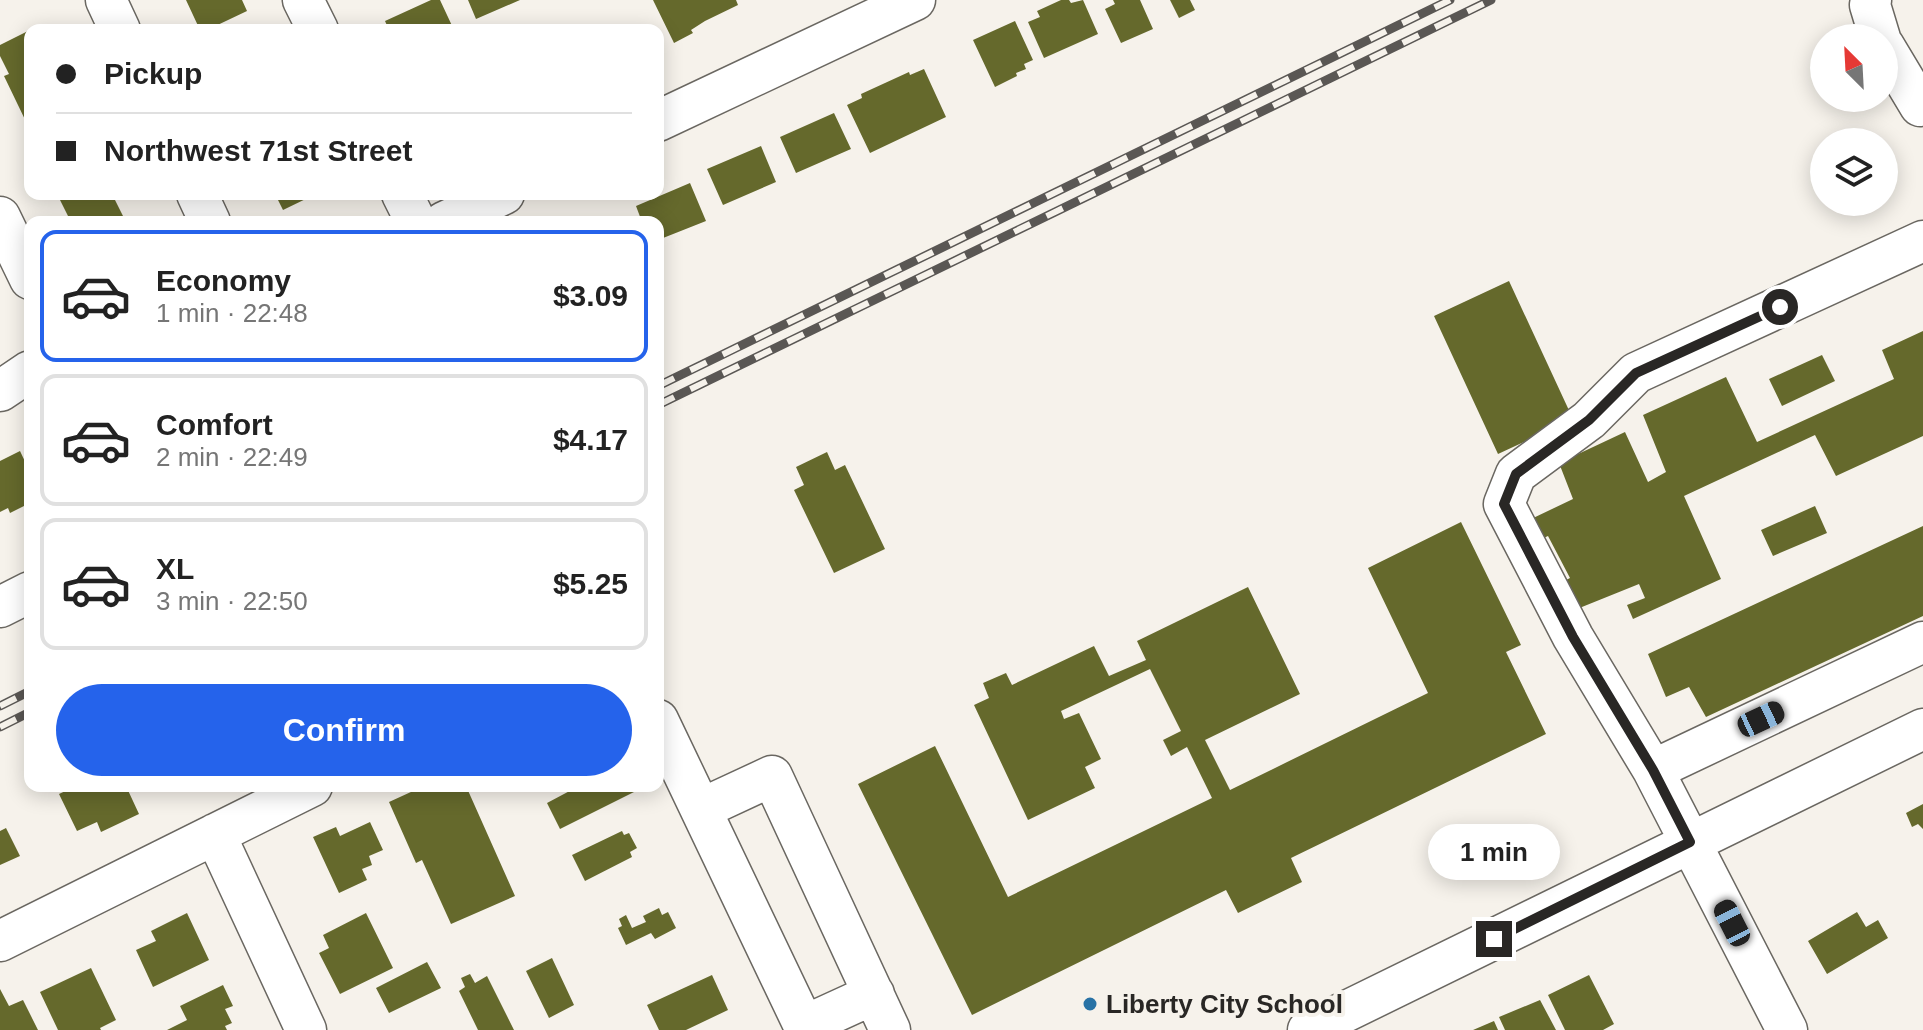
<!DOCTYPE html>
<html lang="en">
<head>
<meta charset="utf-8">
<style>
  :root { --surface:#fff; --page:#f2f2f2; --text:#222; --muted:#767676; --line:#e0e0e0; --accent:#2563eb }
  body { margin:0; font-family:Arial,sans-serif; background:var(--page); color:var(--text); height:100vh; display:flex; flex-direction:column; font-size:30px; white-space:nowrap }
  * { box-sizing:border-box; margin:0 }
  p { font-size:26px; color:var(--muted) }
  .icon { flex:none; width:44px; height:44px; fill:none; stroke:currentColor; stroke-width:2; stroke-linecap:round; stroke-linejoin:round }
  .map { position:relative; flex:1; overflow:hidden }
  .side { position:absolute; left:24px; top:216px; width:640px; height:576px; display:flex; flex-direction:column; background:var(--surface); border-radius:16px; box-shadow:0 4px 20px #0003 }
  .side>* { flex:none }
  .hud { position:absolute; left:24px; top:24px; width:640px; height:176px; border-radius:16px; box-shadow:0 4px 20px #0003; display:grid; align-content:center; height:176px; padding:0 32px; background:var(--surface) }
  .needle { width:52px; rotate:336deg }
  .buttons { position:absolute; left:1810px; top:24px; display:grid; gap:16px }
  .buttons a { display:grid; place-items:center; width:88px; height:88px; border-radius:50%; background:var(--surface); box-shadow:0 4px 20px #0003; font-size:40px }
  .end { position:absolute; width:36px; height:36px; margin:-18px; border:10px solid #292725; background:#fff; box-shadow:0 0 0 4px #fff }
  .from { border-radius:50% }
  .bubble { position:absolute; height:56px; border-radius:28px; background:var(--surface); box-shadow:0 4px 20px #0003; font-size:26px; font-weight:600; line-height:56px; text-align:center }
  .car { position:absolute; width:24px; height:48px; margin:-24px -12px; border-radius:10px; box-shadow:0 0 6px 2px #0007; background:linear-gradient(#222 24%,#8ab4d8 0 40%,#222 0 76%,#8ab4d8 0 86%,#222 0) }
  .hud b { display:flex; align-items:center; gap:28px; height:76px; font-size:30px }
  .hud b+b { border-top:2px solid var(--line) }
  .hud i { width:20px; height:20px; background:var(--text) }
  ul { padding:14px 0 0; list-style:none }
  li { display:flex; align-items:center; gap:24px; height:132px; margin:0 16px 12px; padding:0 16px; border:4px solid var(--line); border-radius:16px }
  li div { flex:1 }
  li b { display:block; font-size:30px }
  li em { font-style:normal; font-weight:600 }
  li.on { border-color:var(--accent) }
  li>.icon { width:72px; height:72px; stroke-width:1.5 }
  .button { display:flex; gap:16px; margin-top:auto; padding:16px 32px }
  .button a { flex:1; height:92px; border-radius:48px; background:var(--accent); color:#fff; font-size:32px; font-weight:600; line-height:92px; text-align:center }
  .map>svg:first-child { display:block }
  .building { fill:#65692c }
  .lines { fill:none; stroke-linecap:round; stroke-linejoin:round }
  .minor-casing { stroke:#6a6761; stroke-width:43 }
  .minor { stroke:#fff; stroke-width:40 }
  .rail-casing { stroke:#5a5754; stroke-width:9 }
  .rail { stroke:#f6f2eb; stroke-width:6; stroke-dasharray:18; stroke-linecap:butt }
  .route { stroke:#292725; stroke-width:10 }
  .poi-dot { fill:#2872a5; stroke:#f6f2eb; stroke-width:3 }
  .labels { text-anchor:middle; stroke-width:8; stroke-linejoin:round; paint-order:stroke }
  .poi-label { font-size:26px; font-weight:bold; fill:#292725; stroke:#f6f2eb; text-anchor:start }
</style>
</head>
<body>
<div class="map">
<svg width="1923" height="1030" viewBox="0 0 1923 1030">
  <rect width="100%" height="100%" fill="#f6f2eb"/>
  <path class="building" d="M 186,0 L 242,0 L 247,11 L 207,30 L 200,30 Z
    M 431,0 L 440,0 L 454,30 L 389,30 L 385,21 Z
    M 468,0 L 520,0 L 476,19 Z
    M 653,0 L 736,0 L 738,5 L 705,21 L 691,30 L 693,33 L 674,43 Z
    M 1061,0 L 1069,0 L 1071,3 L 1083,0 L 1098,34 L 1044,58 L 1028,22 L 1040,17 L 1037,11 Z
    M 1113,0 L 1140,0 L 1153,29 L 1121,43 L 1105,9 L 1115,4 Z
    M 1170,0 L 1190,0 L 1195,10 L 1179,18 Z
    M 1015,21 L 1033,60 L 1024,64 L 1026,69 L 1016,73 L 1017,76 L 995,87 L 973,40 Z
    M 30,30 L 30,130 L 4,76 L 9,74 L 0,56 L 0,45 Z
    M 924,69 L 946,117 L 870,153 L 847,105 L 862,98 L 861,94 L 909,72 L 910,75 Z
    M 834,113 L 851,149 L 796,173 L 780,137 Z
    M 761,146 L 776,182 L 723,205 L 707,169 Z
    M 690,183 L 706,221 L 658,240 L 658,222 L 642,222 L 636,206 Z
    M 57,194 L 112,194 L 126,222 L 71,222 Z
    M 275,194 L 316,194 L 283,210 Z
    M 1509,281 L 1573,419 L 1498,454 L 1434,316 Z
    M 1923,331 L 1923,436 L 1836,476 L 1815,435 L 1684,496 L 1721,579 L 1633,619 L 1627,605 L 1645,598 L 1639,584 L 1572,611 L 1560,583 L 1570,578 L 1548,536 L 1537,541 L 1529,520 L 1573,499 L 1559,463 L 1625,432 L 1648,482 L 1666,472 L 1643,415 L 1726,377 L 1757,442 L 1894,379 L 1882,350 Z
    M 1822,355 L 1835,381 L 1782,406 L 1769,379 Z
    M 20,451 L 30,472 L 30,503 L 10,513 L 8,508 L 0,512 L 0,461 Z
    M 827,452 L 835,470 L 845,465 L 885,549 L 834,573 L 794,490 L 804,485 L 796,467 Z
    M 1815,506 L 1827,533 L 1773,556 L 1761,530 Z
    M 1461,522 L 1521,645 L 1506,652 L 1546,734 L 1291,858 L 1302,882 L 1238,913 L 1226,890 L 972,1015 L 858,784 L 935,746 L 1008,897 L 1212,798 L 1187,747 L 1171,756 L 1163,740 L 1181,731 L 1150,669 L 1061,711 L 1064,719 L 1079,713 L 1101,759 L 1085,767 L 1095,788 L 1028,820 L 974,705 L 989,698 L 983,683 L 1006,673 L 1012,685 L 1094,646 L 1109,676 L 1146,660 L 1137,641 L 1248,587 L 1300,694 L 1205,740 L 1230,790 L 1428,693 L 1368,568 Z
    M 1923,526 L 1923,616 L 1706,717 L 1689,687 L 1666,697 L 1648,654 Z
    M 76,786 L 126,786 L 139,814 L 101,832 L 97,822 L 77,831 L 59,794 Z
    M 424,786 L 466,786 L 515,896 L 451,924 L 422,860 L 416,863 L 389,802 Z
    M 579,786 L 631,786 L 634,792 L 560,829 L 547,803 Z
    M 1923,804 L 1923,829 L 1918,824 L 1912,827 L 1906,813 Z
    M 370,822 L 383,850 L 369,856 L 372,865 L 362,869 L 367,880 L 339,893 L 313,837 L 336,827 L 340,836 Z
    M 6,828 L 20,856 L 0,865 L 0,831 Z
    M 622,831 L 624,835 L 629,833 L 637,848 L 630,852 L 632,857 L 585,881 L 572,855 Z
    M 659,908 L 662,915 L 668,912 L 676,928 L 655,939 L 651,933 L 626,945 L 618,928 L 622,926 L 619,919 L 626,915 L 632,928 L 646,922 L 643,916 Z
    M 1857,912 L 1866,927 L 1878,920 L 1888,938 L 1827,974 L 1808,941 Z
    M 187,913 L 209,960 L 153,987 L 136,950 L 156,941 L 151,931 Z
    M 366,913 L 393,968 L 340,994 L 319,953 L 329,948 L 323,935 Z
    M 552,958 L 574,1005 L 549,1018 L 526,971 Z
    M 427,962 L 441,988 L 389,1013 L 376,988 Z
    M 91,968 L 116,1020 L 100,1028 L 101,1030 L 58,1030 L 40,992 Z
    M 470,974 L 475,983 L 487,976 L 514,1030 L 478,1030 L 459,991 L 465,987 L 461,978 Z
    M 712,975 L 728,1010 L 686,1030 L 659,1030 L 647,1005 Z
    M 1589,975 L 1614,1024 L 1603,1030 L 1565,1030 L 1548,995 Z
    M 223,985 L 233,1006 L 225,1009 L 232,1023 L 225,1026 L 227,1030 L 167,1030 L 187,1020 L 180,1006 Z
    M 0,989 L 9,1006 L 23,1000 L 38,1030 L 0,1030 Z
    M 1540,1000 L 1556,1030 L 1505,1030 L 1499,1017 Z
    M 1494,1021 L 1498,1030 L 1473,1030 Z"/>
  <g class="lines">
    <g class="minor-casing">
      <path id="minor" d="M 106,0 L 120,30
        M 303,0 L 318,30
        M 1871,0 L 1870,5 L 1880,38
        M 1884,46 L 1920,106
        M 658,121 L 915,0
        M 197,194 L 210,222
        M 402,194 L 416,222
        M 0,217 L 30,279
        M 444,222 L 504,194
        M 0,391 L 30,371
        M 0,607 L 30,592
        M 658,720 L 806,1030
        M 1653,770 L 1573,637 L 1504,504 L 1516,474 L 1589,420 L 1636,373 L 1923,241
        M 701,809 L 772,776 L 890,1030
        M 215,834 L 306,1030
        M 0,941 L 312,786
        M 804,1026 L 874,994
        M 1308,1030 L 1923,729
        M 1787,1030 L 1653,770 L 1923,642"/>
    </g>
    <use href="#minor" class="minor"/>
    <g class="rail-casing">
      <path id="rail" d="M 658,386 L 1450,0
        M 658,405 L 1491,0
        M 0,706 L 30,691
        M 0,727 L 30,712"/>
    </g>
    <use href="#rail" class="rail"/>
  </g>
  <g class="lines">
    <path class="route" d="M 1494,939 L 1690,842 L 1653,770 L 1573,637 L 1504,504 L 1516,474 L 1589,420 L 1636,373 L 1780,307"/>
  </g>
  <circle class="poi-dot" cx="1090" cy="1004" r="8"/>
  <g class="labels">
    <g class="poi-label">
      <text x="1106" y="1013">Liberty City School</text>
    </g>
  </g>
</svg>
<div class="buttons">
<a><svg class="needle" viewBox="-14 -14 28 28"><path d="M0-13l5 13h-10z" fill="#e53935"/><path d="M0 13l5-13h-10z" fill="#767676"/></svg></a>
<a><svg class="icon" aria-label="layers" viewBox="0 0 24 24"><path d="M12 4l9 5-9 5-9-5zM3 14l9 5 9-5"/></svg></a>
</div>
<i class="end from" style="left:1780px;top:307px"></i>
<i class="end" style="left:1494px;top:939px"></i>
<div class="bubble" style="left:1428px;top:824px;width:132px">1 min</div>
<i class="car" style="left:1761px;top:719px;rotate:65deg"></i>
<i class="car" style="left:1732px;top:923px;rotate:333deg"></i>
<div class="hud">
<b><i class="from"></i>Pickup</b>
<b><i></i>Northwest 71st Street</b>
</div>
<section class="side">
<ul>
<li class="on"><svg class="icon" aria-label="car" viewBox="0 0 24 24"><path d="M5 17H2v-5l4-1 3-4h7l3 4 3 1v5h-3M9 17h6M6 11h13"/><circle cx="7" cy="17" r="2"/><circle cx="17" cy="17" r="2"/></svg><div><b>Economy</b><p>1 min · 22:48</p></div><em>$3.09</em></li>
<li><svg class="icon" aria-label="car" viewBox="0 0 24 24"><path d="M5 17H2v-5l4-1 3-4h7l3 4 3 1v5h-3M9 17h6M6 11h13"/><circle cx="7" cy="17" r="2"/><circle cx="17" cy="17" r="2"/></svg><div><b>Comfort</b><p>2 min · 22:49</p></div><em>$4.17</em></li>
<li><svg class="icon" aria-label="car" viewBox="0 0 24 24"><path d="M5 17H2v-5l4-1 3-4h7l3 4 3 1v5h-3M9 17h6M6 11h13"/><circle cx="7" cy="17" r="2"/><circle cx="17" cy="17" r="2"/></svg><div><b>XL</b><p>3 min · 22:50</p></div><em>$5.25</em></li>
</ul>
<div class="button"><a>Confirm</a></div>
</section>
</div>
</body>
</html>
